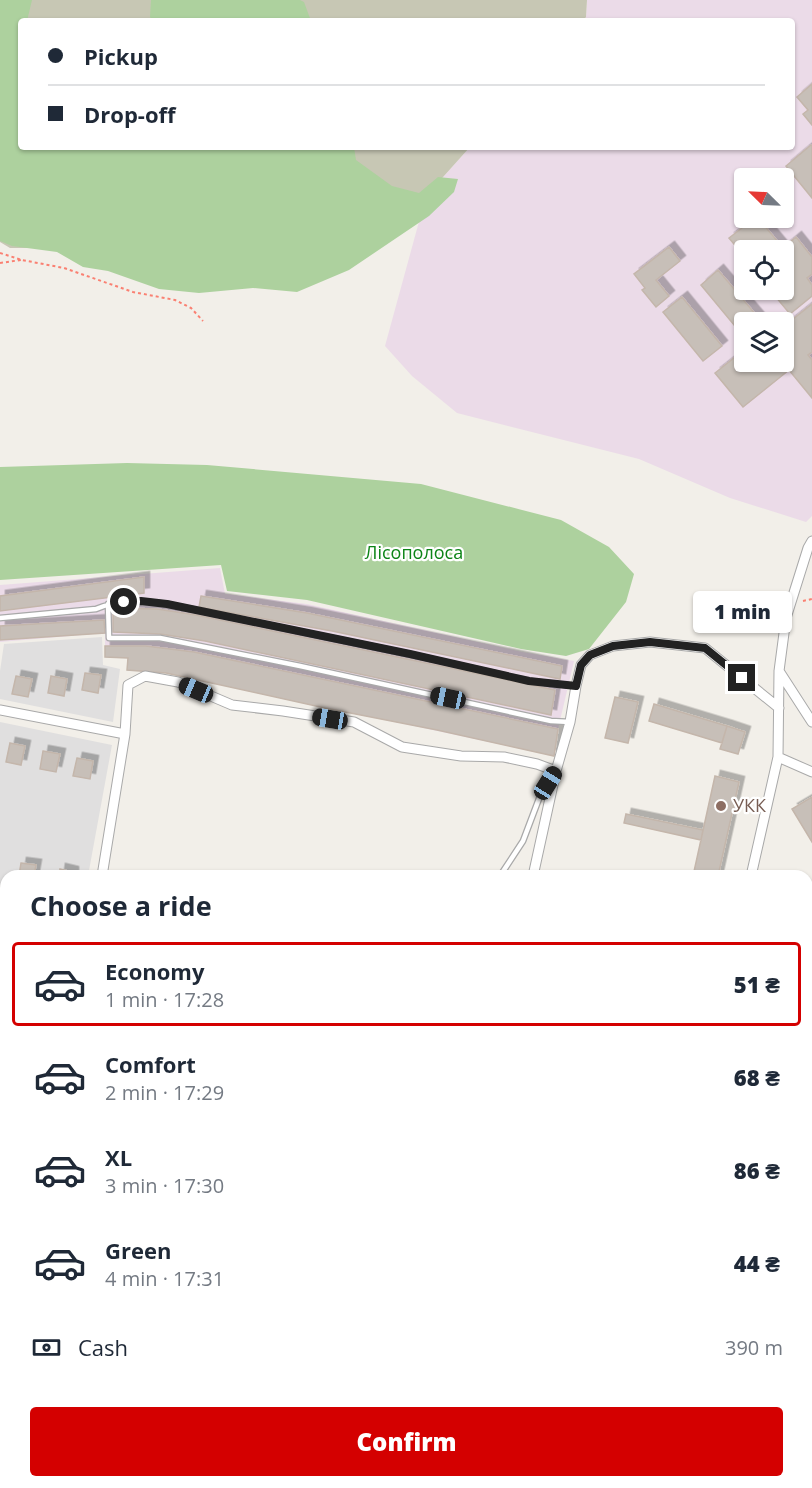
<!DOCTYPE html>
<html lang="en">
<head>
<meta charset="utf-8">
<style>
  :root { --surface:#fff; --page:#f2f2f3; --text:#1f2937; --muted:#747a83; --line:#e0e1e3; --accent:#d40000 }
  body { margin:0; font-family:"Open Sans",sans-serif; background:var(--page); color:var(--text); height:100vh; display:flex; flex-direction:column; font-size:22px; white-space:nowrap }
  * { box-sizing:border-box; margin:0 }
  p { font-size:20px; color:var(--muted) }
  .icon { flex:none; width:33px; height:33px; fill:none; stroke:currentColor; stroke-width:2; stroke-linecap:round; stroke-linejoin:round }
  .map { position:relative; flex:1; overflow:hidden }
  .panel { position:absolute; left:0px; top:870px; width:813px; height:618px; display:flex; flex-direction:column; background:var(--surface); border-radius:18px 18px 0 0; box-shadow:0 2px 4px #0004 }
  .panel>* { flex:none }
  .top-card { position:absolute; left:18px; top:18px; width:777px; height:132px; border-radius:6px; box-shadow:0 2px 4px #0004; display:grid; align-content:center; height:132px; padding:0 30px; background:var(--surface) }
  .needle { width:39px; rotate:294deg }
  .buttons { position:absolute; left:734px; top:168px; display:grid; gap:12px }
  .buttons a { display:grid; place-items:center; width:60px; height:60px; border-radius:6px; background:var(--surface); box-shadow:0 2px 4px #0004; font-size:30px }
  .end { position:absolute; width:27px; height:27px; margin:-14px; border:8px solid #222; background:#fff; box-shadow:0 0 0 3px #fff }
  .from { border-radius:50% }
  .bubble { position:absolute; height:42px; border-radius:6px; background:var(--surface); box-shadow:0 2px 4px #0004; font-size:20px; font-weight:800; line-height:42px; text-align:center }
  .car { position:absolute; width:18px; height:36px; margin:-18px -9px; border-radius:8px; box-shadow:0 0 4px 2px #0007; background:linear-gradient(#222 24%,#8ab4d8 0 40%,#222 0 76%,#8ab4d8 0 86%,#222 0) }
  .top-card b { display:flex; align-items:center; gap:21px; height:57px; font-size:22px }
  .top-card b+b { border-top:2px solid var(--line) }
  .top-card i { width:15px; height:15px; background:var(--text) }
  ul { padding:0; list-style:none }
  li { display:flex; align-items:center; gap:18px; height:84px; margin:0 12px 9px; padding:0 18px; border:3px solid transparent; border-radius:6px }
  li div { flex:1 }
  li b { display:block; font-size:22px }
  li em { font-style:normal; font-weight:800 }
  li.active { border-color:var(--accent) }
  li>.icon { width:54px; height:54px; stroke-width:1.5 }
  h2 { padding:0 30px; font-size:27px; line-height:72px }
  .pay { display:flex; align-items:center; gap:15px; height:66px; padding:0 30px; font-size:22px }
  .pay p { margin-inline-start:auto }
  .primary-button { display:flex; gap:12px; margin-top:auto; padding:12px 30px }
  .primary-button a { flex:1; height:69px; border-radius:6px; background:var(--accent); color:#fff; font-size:24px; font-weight:800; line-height:69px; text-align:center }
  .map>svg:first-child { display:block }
  .residential { fill:#e0dfdf }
  .industrial { fill:#ebdbe8; fill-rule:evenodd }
  .education { fill:#ffffe5 }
  .construction { fill:#c7c7b4 }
  .forest { fill:#add19e }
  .parking { fill:#e2e2e2 }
  .building { fill:#c7bfb8; stroke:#c4b6ab; stroke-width:1.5; filter:url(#shadow) }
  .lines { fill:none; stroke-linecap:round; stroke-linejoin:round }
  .service-casing { stroke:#a9a9a9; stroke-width:7 }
  .minor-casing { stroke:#a9a9a9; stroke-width:11 }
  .path { stroke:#fa8072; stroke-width:2; stroke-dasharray:3 3; stroke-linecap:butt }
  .service { stroke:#fff; stroke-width:4.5 }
  .minor { stroke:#fff; stroke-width:9 }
  .route { stroke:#222; stroke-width:8 }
  .education-dot { fill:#8d6e63; stroke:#fff; stroke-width:2 }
  .labels { text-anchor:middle; stroke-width:4.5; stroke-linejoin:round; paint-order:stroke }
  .park-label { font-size:18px; fill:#0c8416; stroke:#fff }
  .education-label { font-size:18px; fill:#785e54; stroke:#fff; text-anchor:start }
</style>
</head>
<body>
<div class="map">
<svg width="812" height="1488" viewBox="0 0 812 1488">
  <defs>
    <filter id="shadow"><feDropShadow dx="5.5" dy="-5.5" stdDeviation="0" flood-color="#0004"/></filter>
  </defs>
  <rect width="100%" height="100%" fill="#f2efe9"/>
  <path class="residential" d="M 102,637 L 103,665 L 120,669 L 113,722 L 0,699 L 0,671 L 4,644 Z
    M 0,722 L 112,745 L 88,876 L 6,876 L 6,886 L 0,885 Z
    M 0,906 L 6,907 L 6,1016 L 0,1015 Z
    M 0,1035 L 6,1036 L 6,1143 L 0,1142 Z
    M 0,1173 L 6,1174 L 6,1482 L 363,1482 L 362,1488 L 0,1488 Z"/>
  <path class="industrial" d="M 587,0 L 812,0 L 812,516 L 806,522 L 730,498 L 639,459 L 457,413 L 412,376 L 385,346 L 426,196 L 470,147 L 792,147 L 792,21 L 583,21 L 586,17 ZM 744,178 L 783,178 L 783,218 L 744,218 ZM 744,250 L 783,250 L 783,290 L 744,290 ZM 744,322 L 783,322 L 783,362 L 744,362 Z
    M 220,568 L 225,594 L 307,604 L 522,652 L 574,661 L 558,729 L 554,756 L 166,673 L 127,670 L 127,658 L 105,657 L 105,633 L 0,642 L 0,585 Z"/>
  <path class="education" d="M 0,1177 L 6,1178 L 6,1352 L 0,1351 Z"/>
  <path class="construction" d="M 0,0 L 587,0 L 586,17 L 583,21 L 21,21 L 21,147 L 470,147 L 426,196 L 59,248 L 10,248 L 0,242 Z"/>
  <path class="forest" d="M 0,0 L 32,0 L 27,21 L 21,21 L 21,147 L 354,147 L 356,160 L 392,186 L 419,193 L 438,177 L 458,179 L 454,192 L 429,216 L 349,270 L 297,292 L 253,288 L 199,293 L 159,289 L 108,271 L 83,267 L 57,252 L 12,246 L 0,241 Z
    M 151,0 L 300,0 L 304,2 L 311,21 L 153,21 L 150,17 Z
    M 127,463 L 207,465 L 421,484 L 561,520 L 609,547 L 634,574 L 626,602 L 589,649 L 566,656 L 521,649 L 307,600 L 227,591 L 221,565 L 0,580 L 0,467 Z"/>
  <path class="parking" d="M 417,1482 L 534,1482 L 533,1488 L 438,1488 L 417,1483 Z"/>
  <path class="building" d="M 812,84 L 812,125 L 803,114 L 808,110 L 797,97 Z
    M 811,145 L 812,146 L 812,198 L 786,166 Z
    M 755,218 L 758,218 L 783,248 L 796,237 L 812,257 L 812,274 L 807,278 L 812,285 L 812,296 L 790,314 L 770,290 L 783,290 L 783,250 L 744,250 L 744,256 L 729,238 Z
    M 669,247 L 680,261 L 656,280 L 669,296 L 656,307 L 642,290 L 645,288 L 634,274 Z
    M 718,270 L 762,322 L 744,322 L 744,337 L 701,285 Z
    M 682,297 L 722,346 L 703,361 L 663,312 Z
    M 812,304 L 812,352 L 808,355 L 812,360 L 812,398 L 789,370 L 743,407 L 715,373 L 744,350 L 744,362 L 783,362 L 783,327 Z
    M 144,577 L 144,593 L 0,611 L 0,596 Z
    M 201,596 L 307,613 L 562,666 L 560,679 L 332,631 L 199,607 Z
    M 113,608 L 157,609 L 196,615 L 555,690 L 551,715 L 205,641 L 160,634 L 113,632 Z
    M 104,620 L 105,633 L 0,640 L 0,626 Z
    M 105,646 L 146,646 L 194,652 L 558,729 L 554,756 L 437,730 L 325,708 L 166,673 L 127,670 L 128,658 L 105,657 Z
    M 85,673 L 101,675 L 98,693 L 82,690 Z
    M 16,676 L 32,679 L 28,697 L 12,694 Z
    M 51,676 L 67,679 L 64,696 L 48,693 Z
    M 615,697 L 638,702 L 628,743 L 605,738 Z
    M 654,704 L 727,726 L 722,743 L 649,721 Z
    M 727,726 L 745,732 L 738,754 L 720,749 Z
    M 10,743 L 25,746 L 21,765 L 6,762 Z
    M 43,751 L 60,754 L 56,772 L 40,769 Z
    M 77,758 L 93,761 L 90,779 L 73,776 Z
    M 715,776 L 739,782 L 718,876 L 693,876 Z
    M 812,797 L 812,842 L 792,809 Z
    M 626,814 L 703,830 L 701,840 L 624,823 Z
    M 21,863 L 36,865 L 34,876 L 19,876 Z
    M 60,869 L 73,872 L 73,876 L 59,876 Z
    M 812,929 L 812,968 L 807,961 L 807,933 Z
    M 0,986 L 6,987 L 6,1007 L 0,1006 Z
    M 0,1228 L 6,1229 L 3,1249 L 6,1249 L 6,1269 L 2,1268 L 0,1275 Z
    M 0,1297 L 6,1298 L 6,1318 L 0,1316 Z
    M 0,1373 L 6,1374 L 1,1396 L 0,1396 Z
    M 292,1482 L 312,1482 L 311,1488 L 291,1488 Z
    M 764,1482 L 786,1482 L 784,1488 L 763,1487 Z
    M 417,1483 L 430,1486 L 429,1488 L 416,1488 Z"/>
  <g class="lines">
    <g class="service-casing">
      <path id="service" d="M 108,604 L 109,638 L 160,638 L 300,666 L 551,721 L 570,722
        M 0,618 L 96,609 C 119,599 143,601 167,604 L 410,654 L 529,681 L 575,686
        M 500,876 L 523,841 L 540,796 L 552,776
        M 159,1482 L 185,1488 L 186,1482
        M 119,1488 L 121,1482
        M 283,1488 L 284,1482
        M 753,1488 L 755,1482"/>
    </g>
    <g class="minor-casing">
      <path id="minor" d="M 779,671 L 812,722
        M 0,710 L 125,734
        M 778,757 L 812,772
        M 102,876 L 125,734 L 128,685 L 145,676 L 178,682 L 232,705 L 283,711 L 354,722 L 402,747 L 461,756 L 504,757 L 537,764 L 556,771
        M 533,876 L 556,771 L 570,722 L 576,686 L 581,665 L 590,655 L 613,646 L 650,642 L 705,648 L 779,708
        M 751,876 L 778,757 L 779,671 L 786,618 L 808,548 L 812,541
        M 0,895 L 6,896
        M 0,1023 L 6,1024
        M 0,1157 L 6,1158
        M 807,1330 L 812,1331
        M 369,1488 L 371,1482
        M 391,1488 L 392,1482
        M 650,1488 L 651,1482"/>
    </g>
    <path class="path" d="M 0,253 L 22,260 L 64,268 L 133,292 L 175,300 L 191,308 L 203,321
      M 0,263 L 21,260
      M 803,601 L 812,599
      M 0,1357 L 6,1358
      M 106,1482 L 111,1488
      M 12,1488 L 25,1482"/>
    <use href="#service" class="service"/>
    <use href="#minor" class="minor"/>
  </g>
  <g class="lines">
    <path class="route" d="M 124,602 L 141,601 L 167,604 L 410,654 L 529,681 L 576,686 L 581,665 L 590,655 L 613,646 L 650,642 L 705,648 L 742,678"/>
  </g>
  <circle class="education-dot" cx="721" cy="806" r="6"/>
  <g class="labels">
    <g class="park-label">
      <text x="414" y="559">Лісополоса</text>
    </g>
    <g class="education-label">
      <text x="733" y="812">УКК</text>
    </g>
  </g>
</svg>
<div class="buttons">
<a><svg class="needle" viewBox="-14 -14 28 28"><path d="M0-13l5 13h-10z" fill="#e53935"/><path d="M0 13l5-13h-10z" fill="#747a83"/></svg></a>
<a><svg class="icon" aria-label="locate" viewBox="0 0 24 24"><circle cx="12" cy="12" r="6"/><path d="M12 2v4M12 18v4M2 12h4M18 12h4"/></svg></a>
<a><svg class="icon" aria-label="layers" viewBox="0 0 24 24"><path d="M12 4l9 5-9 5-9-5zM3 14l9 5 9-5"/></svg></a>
</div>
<i class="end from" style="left:124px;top:602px"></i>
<i class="end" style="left:742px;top:678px"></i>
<div class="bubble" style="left:693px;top:591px;width:99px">1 min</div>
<i class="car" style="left:196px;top:690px;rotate:293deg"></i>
<i class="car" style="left:448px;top:698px;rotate:282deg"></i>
<i class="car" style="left:330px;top:719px;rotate:280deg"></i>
<i class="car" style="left:548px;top:783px;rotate:32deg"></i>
<div class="top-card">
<b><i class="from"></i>Pickup</b>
<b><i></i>Drop-off</b>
</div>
<section class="panel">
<h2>Choose a ride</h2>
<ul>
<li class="active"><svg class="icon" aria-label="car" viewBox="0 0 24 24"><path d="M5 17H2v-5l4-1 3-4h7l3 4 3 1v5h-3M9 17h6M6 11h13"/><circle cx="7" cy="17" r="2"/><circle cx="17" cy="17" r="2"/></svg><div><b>Economy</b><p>1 min · 17:28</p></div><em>51 ₴</em></li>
<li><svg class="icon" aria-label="car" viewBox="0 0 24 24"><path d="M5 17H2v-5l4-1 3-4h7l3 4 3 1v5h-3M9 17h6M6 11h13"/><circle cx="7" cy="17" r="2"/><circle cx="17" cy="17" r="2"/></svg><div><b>Comfort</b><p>2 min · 17:29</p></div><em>68 ₴</em></li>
<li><svg class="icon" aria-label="car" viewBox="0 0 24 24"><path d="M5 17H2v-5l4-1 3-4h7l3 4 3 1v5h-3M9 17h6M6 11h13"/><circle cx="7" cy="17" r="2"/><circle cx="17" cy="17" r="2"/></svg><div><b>XL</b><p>3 min · 17:30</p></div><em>86 ₴</em></li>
<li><svg class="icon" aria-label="car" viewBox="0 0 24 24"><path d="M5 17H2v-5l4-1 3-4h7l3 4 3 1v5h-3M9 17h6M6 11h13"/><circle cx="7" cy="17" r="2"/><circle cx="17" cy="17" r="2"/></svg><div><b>Green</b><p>4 min · 17:31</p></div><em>44 ₴</em></li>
</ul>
<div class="pay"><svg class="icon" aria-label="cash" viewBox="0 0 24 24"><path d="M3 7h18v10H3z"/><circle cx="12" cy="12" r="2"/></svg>Cash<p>390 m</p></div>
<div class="primary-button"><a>Confirm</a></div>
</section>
</div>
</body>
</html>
